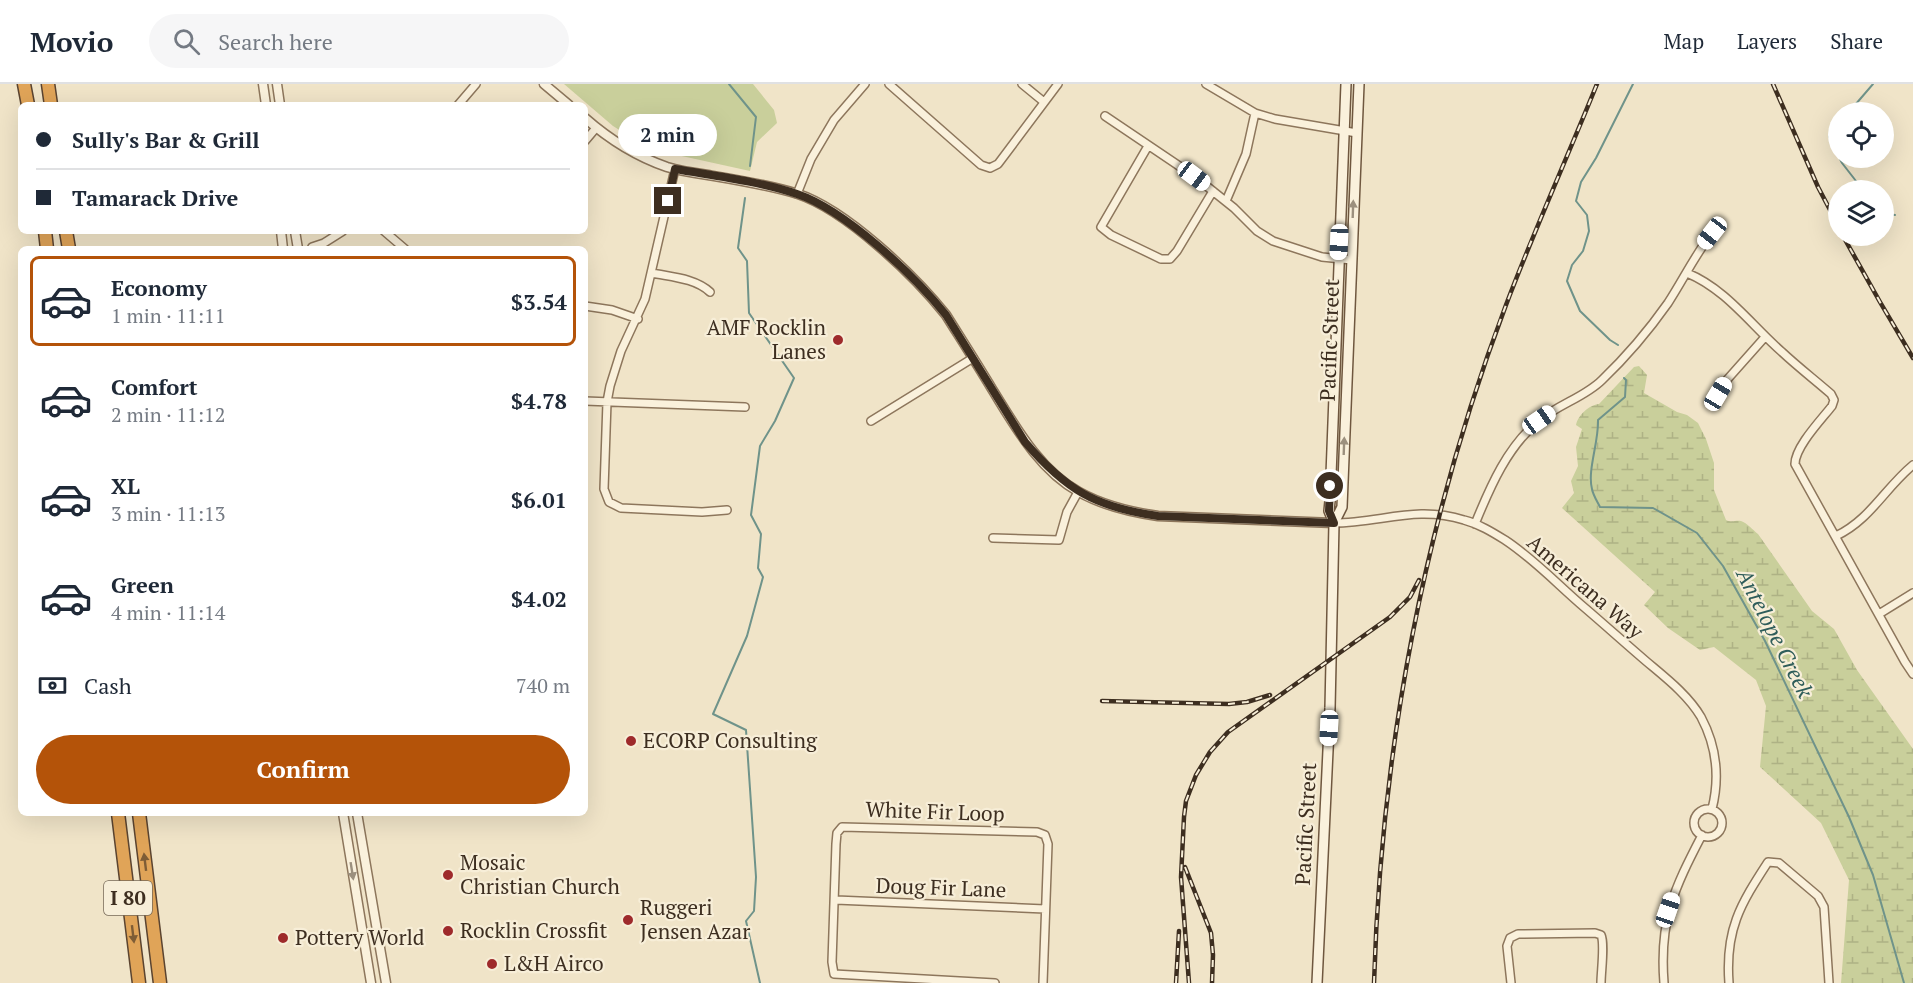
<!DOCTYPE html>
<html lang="en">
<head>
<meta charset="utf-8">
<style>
  :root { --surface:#fff; --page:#f6f6f7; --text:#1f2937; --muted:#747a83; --line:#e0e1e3; --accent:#b45309 }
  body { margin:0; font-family:"PT Serif",serif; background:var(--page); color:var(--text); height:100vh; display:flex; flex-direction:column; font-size:22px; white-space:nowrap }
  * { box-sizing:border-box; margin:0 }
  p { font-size:20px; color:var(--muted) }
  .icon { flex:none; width:33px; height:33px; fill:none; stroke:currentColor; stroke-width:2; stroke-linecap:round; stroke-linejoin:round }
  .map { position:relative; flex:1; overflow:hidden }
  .side { position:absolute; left:18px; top:162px; width:570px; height:570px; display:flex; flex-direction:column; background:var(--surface); border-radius:9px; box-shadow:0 6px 24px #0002 }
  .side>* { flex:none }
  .hud { position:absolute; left:18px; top:18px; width:570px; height:132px; border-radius:9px; box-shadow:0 6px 24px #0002; display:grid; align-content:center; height:132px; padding:0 18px; background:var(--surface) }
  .buttons { position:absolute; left:1828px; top:18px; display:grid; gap:12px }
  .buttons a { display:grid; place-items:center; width:66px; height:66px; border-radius:50%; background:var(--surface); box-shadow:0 6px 24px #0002; font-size:30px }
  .end { position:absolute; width:27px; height:27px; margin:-14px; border:8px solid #3d2e20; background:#fff; box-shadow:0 0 0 3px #fff }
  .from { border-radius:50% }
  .bubble { position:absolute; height:42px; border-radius:21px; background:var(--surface); box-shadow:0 6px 24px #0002; font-size:20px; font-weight:800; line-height:42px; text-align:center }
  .car { position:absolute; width:18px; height:36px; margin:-18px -9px; border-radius:8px; box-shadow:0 0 4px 2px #0007; background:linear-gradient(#fff 24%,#345 0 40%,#fff 0 76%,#345 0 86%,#fff 0) }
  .hud b { display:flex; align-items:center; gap:21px; height:57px; font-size:22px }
  .hud b+b { border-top:2px solid var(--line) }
  .hud i { width:15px; height:15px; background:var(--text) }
  ul { padding:10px 0 0; list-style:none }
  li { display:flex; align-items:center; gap:18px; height:90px; margin:0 12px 9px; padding:0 6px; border:3px solid transparent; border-radius:9px }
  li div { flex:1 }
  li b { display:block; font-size:22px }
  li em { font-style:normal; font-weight:800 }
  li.selected { border-color:var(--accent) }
  li>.icon { width:54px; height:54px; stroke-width:1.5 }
  .pay { display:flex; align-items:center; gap:15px; height:66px; padding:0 18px; font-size:22px }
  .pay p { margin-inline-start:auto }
  .button { display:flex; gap:12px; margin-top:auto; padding:12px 18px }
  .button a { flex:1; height:69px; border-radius:36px; background:var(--accent); color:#fff; font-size:24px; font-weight:800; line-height:69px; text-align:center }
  header { display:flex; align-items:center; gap:36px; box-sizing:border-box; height:84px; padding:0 30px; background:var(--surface); border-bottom:2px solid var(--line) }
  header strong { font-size:28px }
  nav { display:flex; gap:33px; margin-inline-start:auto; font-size:21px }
  .search { width:420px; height:54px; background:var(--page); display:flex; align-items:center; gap:15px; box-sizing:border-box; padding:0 21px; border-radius:33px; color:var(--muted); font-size:22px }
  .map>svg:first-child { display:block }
  .wetland { fill:url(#wetland-marsh) }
  .park { fill:#c9cf9b }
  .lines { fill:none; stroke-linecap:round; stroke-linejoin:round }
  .stream { stroke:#6f938a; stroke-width:2 }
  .minor-casing { stroke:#8d765c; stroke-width:10 }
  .tertiary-casing { stroke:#8d765c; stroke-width:11 }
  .secondary-casing { stroke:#6f573f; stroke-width:12 }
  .motorway-casing { stroke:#5b4430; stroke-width:15 }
  .minor { stroke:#faf1dc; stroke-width:7 }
  .tertiary { stroke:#faf1dc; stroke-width:8 }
  .secondary { stroke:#faf1dc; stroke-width:9 }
  .motorway { stroke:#e0a458; stroke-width:12 }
  .rail-casing { stroke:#3d2e20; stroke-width:4.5 }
  .rail { stroke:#f7eed8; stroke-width:2; stroke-dasharray:7; stroke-linecap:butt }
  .oneway { fill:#9c907e }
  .oneway2 { fill:#7e5d36 }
  .route { stroke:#3d2e20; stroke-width:8 }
  .poi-dot { fill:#9e2a2b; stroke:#f7eed8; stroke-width:2 }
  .labels { text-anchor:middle; stroke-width:4.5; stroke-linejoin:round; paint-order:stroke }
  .shield { fill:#f7eed8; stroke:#756857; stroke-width:1.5 }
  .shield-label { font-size:20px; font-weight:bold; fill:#3d2e20 }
  .poi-label { font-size:21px; fill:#3d2e20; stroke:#f7eed8; text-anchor:start }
  .street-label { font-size:21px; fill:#3d2e20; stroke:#f7eed8 }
  .water-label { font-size:22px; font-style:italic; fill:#2f5d5a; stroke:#f7eed8 }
</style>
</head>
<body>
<header>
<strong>Movio</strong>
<div class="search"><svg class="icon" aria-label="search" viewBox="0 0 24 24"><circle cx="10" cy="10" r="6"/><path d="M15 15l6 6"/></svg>Search here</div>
<nav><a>Map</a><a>Layers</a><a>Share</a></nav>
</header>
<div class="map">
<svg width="1913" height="899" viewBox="0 0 1913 899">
  <defs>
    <pattern id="wetland-marsh" width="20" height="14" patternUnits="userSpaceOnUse" patternTransform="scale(1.5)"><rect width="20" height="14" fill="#c9cf9b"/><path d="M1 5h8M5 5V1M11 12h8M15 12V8" fill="none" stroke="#aeb285"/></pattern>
  </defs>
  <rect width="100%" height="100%" fill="#f0e4c8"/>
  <path class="wetland" d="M 1639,282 L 1647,291 L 1644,309 L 1677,328 L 1687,331 L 1698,339 L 1706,355 L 1714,379 L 1714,406 L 1726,436 C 1732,439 1735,436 1741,437 C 1747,439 1753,446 1758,450 L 1812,527 L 1834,545 L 1857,586 L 1913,665 L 1913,899 L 1841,899 L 1849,796 L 1821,739 L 1760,683 L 1766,622 L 1756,596 L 1714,563 L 1700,566 L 1668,544 L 1644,521 L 1655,508 L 1562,424 L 1574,409 L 1571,397 L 1578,382 L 1576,363 L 1582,345 L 1576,341 C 1578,331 1589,321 1599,320 L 1634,283 Z"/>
  <path class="park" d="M 564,0 L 753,0 L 774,26 L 777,39 L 757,58 L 750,87 L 659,67 L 632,54 L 613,42 Z"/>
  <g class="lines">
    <path class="stream" d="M 729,0 L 756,33 L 750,82
      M 1849,28 L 1873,0
      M 1839,40 L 1829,52 L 1842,79 L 1863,106
      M 745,114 L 738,164 L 747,177 L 749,229 L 794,294 L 775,337 L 760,362 L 751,431 L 761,450 L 758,484 L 763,493 L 747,552 L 713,630 L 746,646 L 756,793 L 754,827 L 746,837 L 760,899
      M 1884,129 L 1895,131
      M 1618,261 L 1610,256 L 1580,227 L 1567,197 L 1572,181 L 1583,167 L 1589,147 L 1587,131 L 1576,117 L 1581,98 L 1596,74 L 1633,0
      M 1624,294 L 1626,296 L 1625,313 L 1598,336 C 1599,357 1587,387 1592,405 C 1593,411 1597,417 1600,423 L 1653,424 L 1697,449 L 1723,482 L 1765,557 L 1849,733 L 1873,791 L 1904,899"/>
    <g class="minor-casing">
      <path id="minor" d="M 889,0 L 981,81 L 990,84 L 998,80 L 1058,0
        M 1022,0 L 1044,18
        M 1206,0 L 1255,29 L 1275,35 L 1357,49
        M 458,21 L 476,0
        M 1105,32 L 1194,92 L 1234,124 L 1257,147 L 1273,157 L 1322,173 L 1352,176
        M 585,57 L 596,44
        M 1148,62 L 1101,143 L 1111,151 L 1161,175 L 1170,175 L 1177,167 L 1213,107
        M 675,85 L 645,215 L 621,267 L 610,302 L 607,318 L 604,405 L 609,418 L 621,424 L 702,428 L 727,426
        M 797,110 L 811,75 L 834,36 L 865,0
        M 1226,117 L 1246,70 L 1255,29
        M 384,147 L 405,165
        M 312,163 L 324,159 L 343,147
        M 652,189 C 671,193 695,194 710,208
        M 1687,189 C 1726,205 1751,241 1782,268 C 1798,283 1815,296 1831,310 L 1834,316 L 1832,322 C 1821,336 1795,363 1795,380 L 1905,578 L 1913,590
        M 585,222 L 612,226 L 638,235
        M 585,317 L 745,323
        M 1711,321 L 1725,298 L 1765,253
        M 871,337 L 973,274
        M 1334,439 C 1381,439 1416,421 1464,436 C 1479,440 1492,448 1505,456 C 1534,475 1559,502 1585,524 C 1606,542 1626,560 1647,578 C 1666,594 1688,611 1701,633 C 1717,663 1720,693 1712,725
        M 1475,440 C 1490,403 1508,361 1540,336 C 1559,320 1585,313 1602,296 C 1626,273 1649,246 1668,219 C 1683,196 1695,171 1712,149
        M 1836,452 C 1870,436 1885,404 1913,381
        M 993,454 L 1059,456 L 1067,428 L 1078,408
        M 1879,530 L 1913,509
        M1694 739a14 14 0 1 1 28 0a14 14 0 1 1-28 0Z
        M 836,816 L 1045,825
        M 995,899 L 834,890 L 832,878 L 836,760 L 837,749 L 842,743 L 1037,748 L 1045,751 L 1048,760 L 1043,899
        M 1511,899 L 1507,862 L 1510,854 L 1518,850 L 1595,849 L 1601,851 C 1605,859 1601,888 1601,899
        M 1664,899 C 1659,836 1674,805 1702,751
        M 1729,899 C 1725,846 1740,821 1768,778 L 1779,779 L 1818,812 L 1824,823 L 1829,899"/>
    </g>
    <g class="tertiary-casing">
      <path id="tertiary" d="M 263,0 L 266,21
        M 277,0 L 280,21
        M 544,0 L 569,21
        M 585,34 C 610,56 635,72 667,83 C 680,87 694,89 708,91 C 738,96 769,101 798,110 C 846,126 914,191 946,231 C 961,255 977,280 992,305 C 1015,342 1039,386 1079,408 C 1104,422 1130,428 1158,432 L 1334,439
        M 281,147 L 283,165
        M 295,147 L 298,165
        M 343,729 L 371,899
        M 357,729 L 386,899"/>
    </g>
    <g class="secondary-casing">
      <path id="secondary" d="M 1334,439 L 1342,423 L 1359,0
        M 1317,899 L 1330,624 L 1334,439 L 1329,427 L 1330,417 L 1346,0"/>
    </g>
    <g class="motorway-casing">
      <path id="motorway" d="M 24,0 L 28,21
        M 48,0 L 51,21
        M 45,147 L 47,165
        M 66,147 L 69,165
        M 118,729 L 139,899
        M 139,729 L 160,899"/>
    </g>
    <use href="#minor" class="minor"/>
    <use href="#tertiary" class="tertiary"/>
    <use href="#secondary" class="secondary"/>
    <use href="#motorway" class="motorway"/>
    <g class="rail-casing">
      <path id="rail" d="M 1773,0 L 1818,103 L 1839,143
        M 1843,152 L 1880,218 L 1913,274
        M 1102,617 L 1229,620 L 1247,618 L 1270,611
        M 1185,783 L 1211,849 L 1213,871 L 1212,899
        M 1176,899 L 1179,847
        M 1189,899 L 1181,793 L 1184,733 L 1186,717 L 1196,691 L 1210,668 L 1228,648 L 1390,533 L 1410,513 L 1419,496
        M 1374,899 C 1381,668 1424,438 1506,221 C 1534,147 1567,74 1597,0"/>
    </g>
    <use href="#rail" class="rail"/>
  </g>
  <defs><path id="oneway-solid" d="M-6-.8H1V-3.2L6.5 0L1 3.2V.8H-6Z" transform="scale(1.5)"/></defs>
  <g class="oneway">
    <use href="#oneway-solid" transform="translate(1353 125) rotate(-88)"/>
    <use href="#oneway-solid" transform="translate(1344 362) rotate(-88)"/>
    <use href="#oneway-solid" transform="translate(352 787) rotate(81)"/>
  </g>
  <g class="oneway2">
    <use href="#oneway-solid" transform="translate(145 778) rotate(-97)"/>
    <use href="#oneway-solid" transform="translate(133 850) rotate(83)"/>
  </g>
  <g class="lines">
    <path class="route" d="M 668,117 L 675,85 C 715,92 758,97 797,110 C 845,126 914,191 946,231 L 1025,358 C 1066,406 1095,423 1158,432 L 1334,439 L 1329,427 L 1330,402"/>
  </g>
  <g class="poi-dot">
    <circle cx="838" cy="256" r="6"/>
    <circle cx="631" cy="657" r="6"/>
    <circle cx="448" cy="791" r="6"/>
    <circle cx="628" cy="836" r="6"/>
    <circle cx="448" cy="847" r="6"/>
    <circle cx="283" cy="854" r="6"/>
    <circle cx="492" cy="880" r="6"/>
  </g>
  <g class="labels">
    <rect class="shield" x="104" y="797" width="48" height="34" rx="4.5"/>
    <g class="shield-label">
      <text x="128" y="821">I 80</text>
    </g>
    <g class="poi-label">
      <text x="826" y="251" text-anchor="end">AMF Rocklin<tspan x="826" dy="24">Lanes</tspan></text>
      <text x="643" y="664">ECORP Consulting</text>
      <text x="460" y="786">Mosaic<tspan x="460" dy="24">Christian Church</tspan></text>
      <text x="640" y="831">Ruggeri<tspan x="640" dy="24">Jensen Azar</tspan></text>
      <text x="460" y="854">Rocklin Crossfit</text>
      <text x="295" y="861">Pottery World</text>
      <text x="504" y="887">L&amp;H Airco</text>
    </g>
    <g class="street-label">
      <text transform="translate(1330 256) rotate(-88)" y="7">Pacific Street</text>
      <text transform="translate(1585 503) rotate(41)" y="7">Americana Way</text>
      <text transform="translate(935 728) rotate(2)" y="7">White Fir Loop</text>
      <text transform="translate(1306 740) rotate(-87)" y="7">Pacific Street</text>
      <text transform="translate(941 804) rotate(2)" y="7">Doug Fir Lane</text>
    </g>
    <g class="water-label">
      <text transform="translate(1775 549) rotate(63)" y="8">Antelope Creek</text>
    </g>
  </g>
</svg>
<div class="buttons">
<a><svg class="icon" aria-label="locate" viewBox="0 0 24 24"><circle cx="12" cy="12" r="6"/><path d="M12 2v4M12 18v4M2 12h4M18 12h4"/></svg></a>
<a><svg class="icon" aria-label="layers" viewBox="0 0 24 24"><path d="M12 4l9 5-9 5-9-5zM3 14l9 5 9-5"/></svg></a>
</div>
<i class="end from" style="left:1330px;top:402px"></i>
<i class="end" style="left:668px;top:117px"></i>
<div class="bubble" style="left:618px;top:30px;width:99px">2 min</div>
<i class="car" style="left:1194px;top:92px;rotate:127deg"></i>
<i class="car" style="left:1712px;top:149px;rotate:218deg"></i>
<i class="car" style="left:1339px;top:158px;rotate:183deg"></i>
<i class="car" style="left:1718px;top:310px;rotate:31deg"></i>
<i class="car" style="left:1539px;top:336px;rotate:55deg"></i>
<i class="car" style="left:1329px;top:644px;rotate:183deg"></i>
<i class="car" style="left:1668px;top:826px;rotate:19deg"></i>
<div class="hud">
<b><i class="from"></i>Sully's Bar &amp; Grill</b>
<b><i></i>Tamarack Drive</b>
</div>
<section class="side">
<ul>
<li class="selected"><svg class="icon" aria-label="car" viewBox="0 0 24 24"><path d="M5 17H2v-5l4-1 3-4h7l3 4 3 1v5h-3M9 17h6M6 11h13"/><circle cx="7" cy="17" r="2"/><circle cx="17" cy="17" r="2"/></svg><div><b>Economy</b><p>1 min · 11:11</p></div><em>$3.54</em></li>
<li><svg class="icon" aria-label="car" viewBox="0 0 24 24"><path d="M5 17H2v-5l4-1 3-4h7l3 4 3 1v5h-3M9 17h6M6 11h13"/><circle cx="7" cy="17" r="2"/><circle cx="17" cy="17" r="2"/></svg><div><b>Comfort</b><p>2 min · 11:12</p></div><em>$4.78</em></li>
<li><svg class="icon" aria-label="car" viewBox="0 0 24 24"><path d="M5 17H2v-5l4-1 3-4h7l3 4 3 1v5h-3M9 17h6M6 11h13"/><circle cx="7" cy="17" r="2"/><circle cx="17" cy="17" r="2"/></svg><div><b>XL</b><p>3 min · 11:13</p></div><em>$6.01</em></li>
<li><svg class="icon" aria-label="car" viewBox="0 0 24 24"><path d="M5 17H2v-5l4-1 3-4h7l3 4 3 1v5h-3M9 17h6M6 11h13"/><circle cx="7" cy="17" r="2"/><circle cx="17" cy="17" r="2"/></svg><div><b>Green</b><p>4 min · 11:14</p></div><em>$4.02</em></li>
</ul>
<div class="pay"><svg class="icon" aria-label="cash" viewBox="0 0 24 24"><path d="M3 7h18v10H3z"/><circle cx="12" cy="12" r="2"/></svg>Cash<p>740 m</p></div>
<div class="button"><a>Confirm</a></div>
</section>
</div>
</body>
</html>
